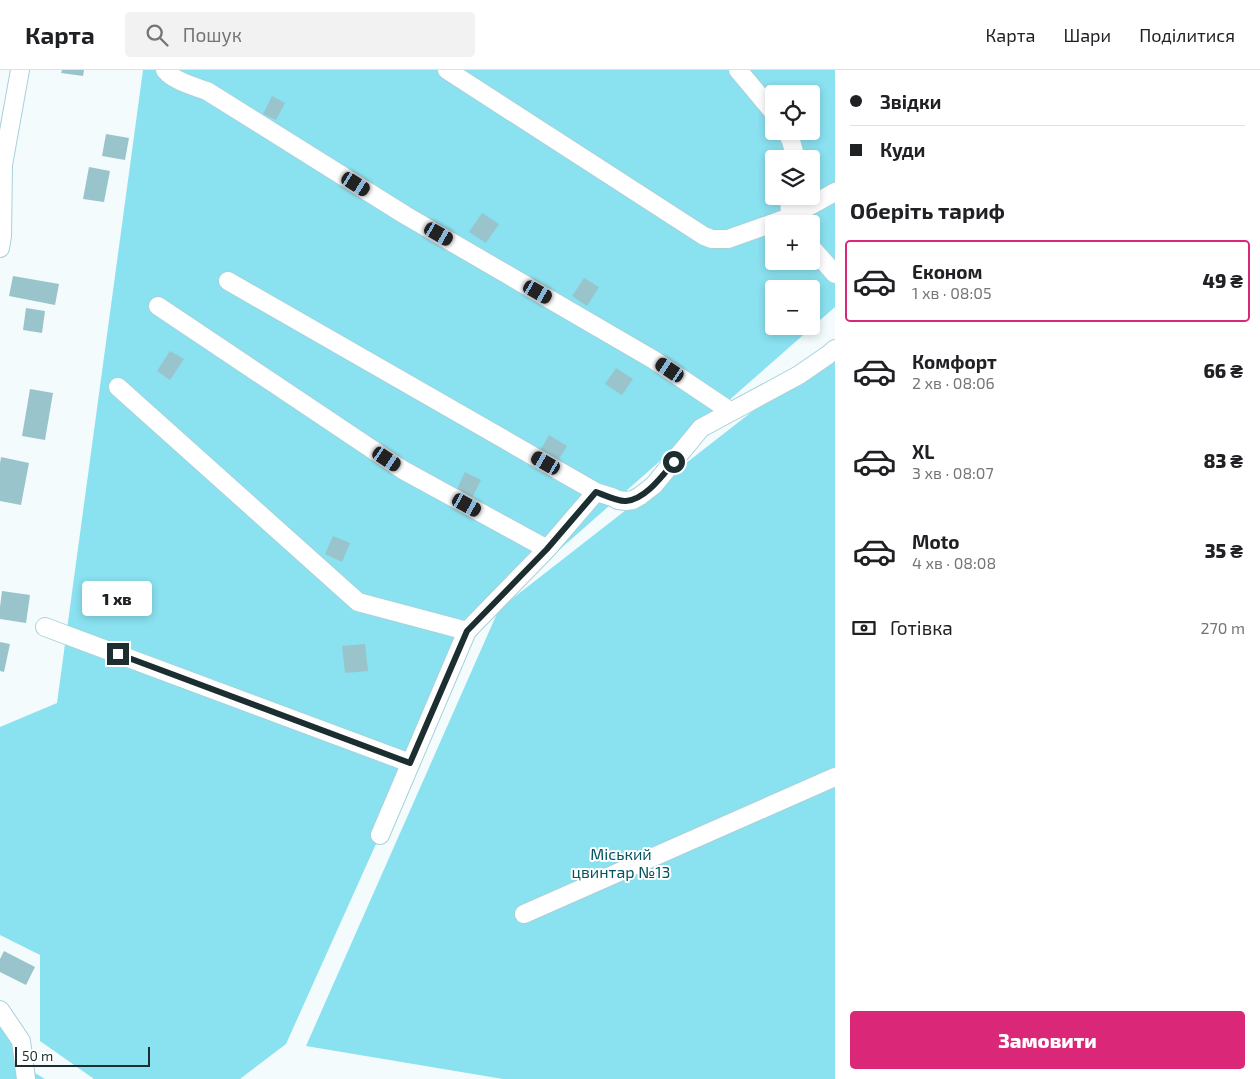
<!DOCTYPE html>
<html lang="uk">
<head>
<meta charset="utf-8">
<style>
  :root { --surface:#fff; --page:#f2f2f2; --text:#202124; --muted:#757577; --line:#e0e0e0; --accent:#db2777 }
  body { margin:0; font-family:"Exo 2",sans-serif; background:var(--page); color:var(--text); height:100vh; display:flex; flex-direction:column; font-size:19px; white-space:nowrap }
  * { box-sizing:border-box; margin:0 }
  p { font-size:16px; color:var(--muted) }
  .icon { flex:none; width:28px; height:28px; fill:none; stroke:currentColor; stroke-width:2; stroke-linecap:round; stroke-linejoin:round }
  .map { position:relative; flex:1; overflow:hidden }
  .sheet { display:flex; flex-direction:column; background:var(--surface); width:425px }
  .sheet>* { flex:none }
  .hud { display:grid; align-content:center; height:110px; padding:0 15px; background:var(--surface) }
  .controls { position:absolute; left:765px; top:15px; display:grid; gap:10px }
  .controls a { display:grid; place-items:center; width:55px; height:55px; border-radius:5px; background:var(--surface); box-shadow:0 2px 8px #0003; font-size:25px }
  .scale { position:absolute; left:15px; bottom:12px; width:135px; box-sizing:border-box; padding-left:5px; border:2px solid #1d2e31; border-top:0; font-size:14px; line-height:18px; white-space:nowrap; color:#1d2e31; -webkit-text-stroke:4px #fff; paint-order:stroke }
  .end { position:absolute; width:22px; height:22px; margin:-11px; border:6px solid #1d2e31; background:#fff; box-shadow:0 0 0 2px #fff }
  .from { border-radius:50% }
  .bubble { position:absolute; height:35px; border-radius:5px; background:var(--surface); box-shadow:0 2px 8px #0003; font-size:16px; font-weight:800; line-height:35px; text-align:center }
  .car { position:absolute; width:15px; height:30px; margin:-15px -8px; border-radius:6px; box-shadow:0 0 4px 1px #0007; background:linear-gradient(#222 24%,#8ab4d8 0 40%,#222 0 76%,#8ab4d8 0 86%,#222 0) }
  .hud b { display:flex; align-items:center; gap:18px; height:48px; font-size:19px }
  .hud b+b { border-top:1px solid var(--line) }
  .hud i { width:12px; height:12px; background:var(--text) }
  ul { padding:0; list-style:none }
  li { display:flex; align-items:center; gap:15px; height:82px; margin:0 10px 8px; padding:0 5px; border:2px solid transparent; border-radius:5px }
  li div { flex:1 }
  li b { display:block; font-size:19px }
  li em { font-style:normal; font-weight:800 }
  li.active { border-color:var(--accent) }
  li>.icon { width:45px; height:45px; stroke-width:1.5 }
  h2 { padding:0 15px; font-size:22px; line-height:60px }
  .pay { display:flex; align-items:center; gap:12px; height:55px; padding:0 15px; font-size:19px }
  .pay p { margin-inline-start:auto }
  .button { display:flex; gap:10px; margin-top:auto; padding:10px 15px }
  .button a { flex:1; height:58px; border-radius:5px; background:var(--accent); color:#fff; font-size:20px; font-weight:800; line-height:58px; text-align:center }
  header { display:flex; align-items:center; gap:30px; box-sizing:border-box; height:70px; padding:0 25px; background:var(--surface); border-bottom:1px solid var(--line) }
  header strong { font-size:24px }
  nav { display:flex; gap:28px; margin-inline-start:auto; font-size:18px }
  .search { width:350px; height:45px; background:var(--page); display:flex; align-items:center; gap:12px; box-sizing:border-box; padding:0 18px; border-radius:5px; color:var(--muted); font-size:19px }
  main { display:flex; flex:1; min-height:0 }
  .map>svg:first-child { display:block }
  .green { fill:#8ae1f0; fill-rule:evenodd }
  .building { fill:#99c4cc }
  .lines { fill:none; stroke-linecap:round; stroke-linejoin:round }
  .minor-casing { stroke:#a7d2da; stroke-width:20 }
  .minor { stroke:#fff; stroke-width:18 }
  .route { stroke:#1d2e31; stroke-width:6 }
  .labels { text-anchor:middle; stroke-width:4; stroke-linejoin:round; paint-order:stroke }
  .park-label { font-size:16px; fill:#03545f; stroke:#fff }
</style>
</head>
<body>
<header>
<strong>Карта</strong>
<div class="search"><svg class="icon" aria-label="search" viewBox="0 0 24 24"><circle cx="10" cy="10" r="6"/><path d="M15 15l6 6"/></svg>Пошук</div>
<nav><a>Карта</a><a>Шари</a><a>Поділитися</a></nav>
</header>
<main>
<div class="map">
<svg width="835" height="1009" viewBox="0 0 835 1009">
  <rect width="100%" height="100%" fill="#f3fbfd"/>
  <path class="green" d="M 143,0 L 835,0 L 835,237 L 467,561 L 380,765 L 286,974 L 240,1009 L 94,1009 L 40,971 L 40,885 L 0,865 L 0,657 L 57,633 ZM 774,24 L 811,24 L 811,61 L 774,61 ZM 774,89 L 811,89 L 811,126 L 774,126 ZM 774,154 L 811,154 L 811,191 L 774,191 ZM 774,219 L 811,219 L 811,256 L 774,256 Z
    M 835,277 L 835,1009 L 503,1009 L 306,976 L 499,539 Z
    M 0,949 L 35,1003 L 45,1009 L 0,1009 Z"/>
  <path class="building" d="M 62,0 L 84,0 L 83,6 L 61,3 Z
    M 272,26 L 285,33 L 276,50 L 263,44 Z
    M 106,64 L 129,68 L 125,90 L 102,86 Z
    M 89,97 L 110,101 L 104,132 L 83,129 Z
    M 482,143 L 499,154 L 486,173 L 469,162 Z
    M 13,206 L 59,214 L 55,235 L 9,226 Z
    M 584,208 L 599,217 L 587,236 L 572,226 Z
    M 26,238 L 45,241 L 42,263 L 23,260 Z
    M 170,281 L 184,289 L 170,310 L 157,301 Z
    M 616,298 L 633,309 L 622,325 L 605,314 Z
    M 30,319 L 53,323 L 45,370 L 22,366 Z
    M 549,365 L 567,376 L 557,392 L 540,381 Z
    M 1,387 L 29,393 L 21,435 L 0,431 L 0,393 Z
    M 465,402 L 481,410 L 472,428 L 456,421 Z
    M 333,466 L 350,473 L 342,492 L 325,484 Z
    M 2,521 L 30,525 L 26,553 L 0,549 L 0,537 Z
    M 0,572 L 10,574 L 4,602 L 0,601 Z
    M 365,574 L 368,601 L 345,603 L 342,576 Z
    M 4,881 L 35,897 L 26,915 L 0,902 L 0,889 Z"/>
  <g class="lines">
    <g class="minor-casing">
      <path id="minor" d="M 165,0 C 174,11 193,16 207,21 L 405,145 L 654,290 L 730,341
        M 447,0 L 704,166 L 712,169 L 728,169 L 790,147 L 835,122
        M 738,0 L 774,43
        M 786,61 L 791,71 L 796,89
        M 791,126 C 788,135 790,145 793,154
        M 811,177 L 835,204
        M 0,178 L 2,166 L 3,95 L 20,0
        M 228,211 L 596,422 L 612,427 L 618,430 L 626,431 L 633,430 L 640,426 L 654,415 L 701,358 L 799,305 L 828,285 L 835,279
        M 158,236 L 403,400 L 547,479
        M 118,317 L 358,532 L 467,561
        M 45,557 L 410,693
        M 380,765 L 467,561 L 547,479 L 596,422
        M 524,844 L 835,707
        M 0,940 L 21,971 L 26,1009"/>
    </g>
    <use href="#minor" class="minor"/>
  </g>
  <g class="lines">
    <path class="route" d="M 118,584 L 410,693 L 467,561 L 547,479 L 596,422 C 604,425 619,432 626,431 C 645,430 663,405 674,392"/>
  </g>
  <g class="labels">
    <g class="park-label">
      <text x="621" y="790">Міський<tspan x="621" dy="18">цвинтар №13</tspan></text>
    </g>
  </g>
</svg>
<div class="controls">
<a><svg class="icon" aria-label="locate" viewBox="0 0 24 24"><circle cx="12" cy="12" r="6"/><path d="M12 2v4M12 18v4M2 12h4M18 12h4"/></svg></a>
<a><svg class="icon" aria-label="layers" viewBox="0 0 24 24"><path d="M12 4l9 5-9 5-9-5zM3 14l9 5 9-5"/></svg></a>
<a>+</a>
<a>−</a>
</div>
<div class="scale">50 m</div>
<i class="end from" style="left:674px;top:392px"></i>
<i class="end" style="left:118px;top:584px"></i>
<div class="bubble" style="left:82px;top:511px;width:70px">1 хв</div>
<i class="car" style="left:356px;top:114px;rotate:122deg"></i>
<i class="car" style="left:439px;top:164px;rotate:120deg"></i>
<i class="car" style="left:538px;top:222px;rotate:120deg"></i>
<i class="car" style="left:670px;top:300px;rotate:304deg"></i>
<i class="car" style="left:387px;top:389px;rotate:124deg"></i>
<i class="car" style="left:546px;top:393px;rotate:300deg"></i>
<i class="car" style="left:467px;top:435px;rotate:119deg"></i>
</div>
<section class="sheet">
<div class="hud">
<b><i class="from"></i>Звідки</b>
<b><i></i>Куди</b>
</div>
<h2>Оберіть тариф</h2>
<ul>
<li class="active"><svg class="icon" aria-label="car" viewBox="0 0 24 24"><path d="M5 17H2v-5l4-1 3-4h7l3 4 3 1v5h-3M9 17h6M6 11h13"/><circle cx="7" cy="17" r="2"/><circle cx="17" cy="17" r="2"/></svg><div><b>Економ</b><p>1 хв · 08:05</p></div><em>49 ₴</em></li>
<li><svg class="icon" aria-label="car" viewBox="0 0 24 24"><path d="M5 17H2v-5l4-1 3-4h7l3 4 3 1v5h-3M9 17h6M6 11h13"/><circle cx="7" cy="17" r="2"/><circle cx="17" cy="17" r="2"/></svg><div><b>Комфорт</b><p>2 хв · 08:06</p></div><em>66 ₴</em></li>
<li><svg class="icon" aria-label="car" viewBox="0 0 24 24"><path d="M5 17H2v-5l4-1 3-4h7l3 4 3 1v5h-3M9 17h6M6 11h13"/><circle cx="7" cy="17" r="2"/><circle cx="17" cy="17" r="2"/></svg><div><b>XL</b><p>3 хв · 08:07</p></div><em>83 ₴</em></li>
<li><svg class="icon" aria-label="car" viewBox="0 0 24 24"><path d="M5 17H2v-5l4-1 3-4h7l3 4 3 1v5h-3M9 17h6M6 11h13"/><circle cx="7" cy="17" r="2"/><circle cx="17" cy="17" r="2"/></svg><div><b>Moto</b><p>4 хв · 08:08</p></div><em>35 ₴</em></li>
</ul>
<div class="pay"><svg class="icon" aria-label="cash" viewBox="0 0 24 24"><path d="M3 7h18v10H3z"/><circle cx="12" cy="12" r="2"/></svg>Готівка<p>270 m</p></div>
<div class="button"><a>Замовити</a></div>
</section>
</main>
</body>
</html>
